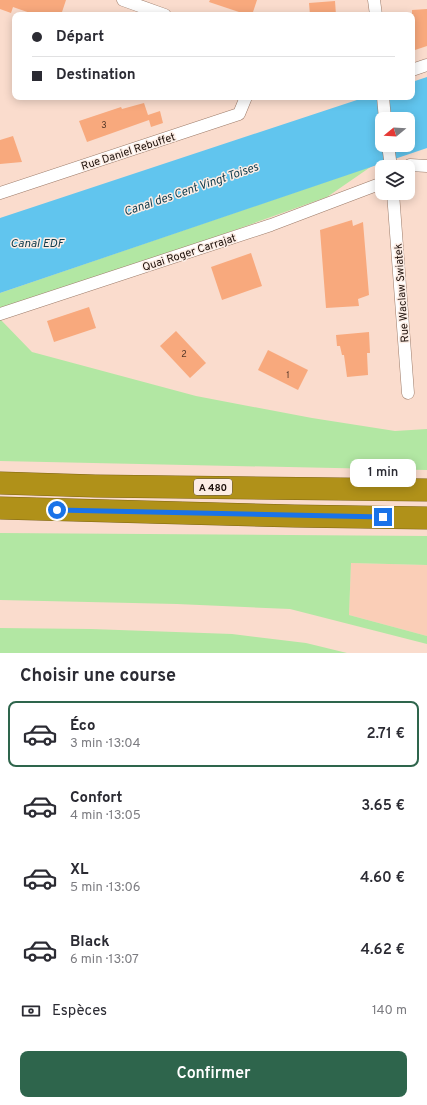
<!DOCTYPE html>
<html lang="fr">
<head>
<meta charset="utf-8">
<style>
  :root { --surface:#fff; --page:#f7f7f7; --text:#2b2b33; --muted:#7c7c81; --line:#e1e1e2; --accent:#2e654c }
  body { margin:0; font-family:Overpass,sans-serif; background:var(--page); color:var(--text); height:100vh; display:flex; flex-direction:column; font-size:15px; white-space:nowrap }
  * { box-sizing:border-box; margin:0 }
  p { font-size:13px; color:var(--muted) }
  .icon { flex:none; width:22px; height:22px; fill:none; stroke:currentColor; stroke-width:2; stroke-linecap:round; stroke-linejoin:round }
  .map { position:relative; height:653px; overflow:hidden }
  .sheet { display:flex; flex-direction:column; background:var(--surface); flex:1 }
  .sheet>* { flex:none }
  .guide { position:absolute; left:12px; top:12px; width:403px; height:88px; border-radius:8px; box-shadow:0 2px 10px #0003; display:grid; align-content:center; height:88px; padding:0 20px; background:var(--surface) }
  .needle { width:26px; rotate:252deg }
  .fabs { position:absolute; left:375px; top:112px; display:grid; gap:8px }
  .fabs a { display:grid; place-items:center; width:40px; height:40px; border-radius:8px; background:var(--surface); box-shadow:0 2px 10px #0003; font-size:20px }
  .end { position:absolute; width:18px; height:18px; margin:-9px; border:5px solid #1a73e8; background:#fff; box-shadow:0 0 0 2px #fff }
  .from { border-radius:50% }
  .bubble { position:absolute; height:28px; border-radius:8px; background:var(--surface); box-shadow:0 2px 10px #0003; font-size:13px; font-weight:600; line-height:28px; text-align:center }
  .guide b { display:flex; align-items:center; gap:14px; height:38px; font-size:15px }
  .guide b+b { border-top:1px solid var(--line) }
  .guide i { width:10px; height:10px; background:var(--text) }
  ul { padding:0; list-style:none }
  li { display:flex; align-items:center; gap:12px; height:66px; margin:0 8px 6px; padding:0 12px; border:2px solid transparent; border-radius:8px }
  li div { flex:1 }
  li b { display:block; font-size:15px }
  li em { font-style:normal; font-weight:600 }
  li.on { border-color:var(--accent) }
  li>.icon { width:36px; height:36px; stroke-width:1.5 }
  h2 { padding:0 20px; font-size:18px; line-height:48px }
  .pay { display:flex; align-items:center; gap:10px; height:44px; padding:0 20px; font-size:15px }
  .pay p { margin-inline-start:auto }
  .action { display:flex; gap:8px; margin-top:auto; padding:8px 20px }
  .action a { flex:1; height:46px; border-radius:8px; background:var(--accent); color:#fff; font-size:16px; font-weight:600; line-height:46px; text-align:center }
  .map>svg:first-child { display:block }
  .built { fill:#faceb7 }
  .green { fill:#b2e7a3 }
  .water { fill:#61c5ee; fill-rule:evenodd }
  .building { fill:#f8a97d }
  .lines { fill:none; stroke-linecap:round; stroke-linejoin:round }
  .street-casing { stroke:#9c7b69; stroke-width:13 }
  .highway-casing { stroke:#7d6414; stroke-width:23 }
  .street { stroke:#fff; stroke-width:12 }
  .highway { stroke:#b09119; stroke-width:22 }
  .route { stroke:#1a73e8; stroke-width:5 }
  .labels { text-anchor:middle; stroke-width:3; stroke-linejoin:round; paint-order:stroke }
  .number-label { font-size:9px; fill:#543728 }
  .shield { fill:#fcede5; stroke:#61534c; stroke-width:1 }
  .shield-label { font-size:10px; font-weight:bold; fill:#1e110b }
  .street-label { font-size:11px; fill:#1e110b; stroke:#fcede5 }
  .water-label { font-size:12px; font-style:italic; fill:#0e3b4c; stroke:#fcede5 }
</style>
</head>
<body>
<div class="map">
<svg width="427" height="653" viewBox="0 0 427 653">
  <rect width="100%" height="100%" fill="#fadccd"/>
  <path class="built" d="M 351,563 L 427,565 L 427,636 L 349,615 Z"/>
  <path class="green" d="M 372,166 L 327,197 L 0,314 L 0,293 Z
    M 0,319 L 32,352 L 196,396 L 312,418 L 395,431 L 427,429 L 427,470 L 0,461 Z
    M 0,533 L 427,536 L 427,565 L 351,563 L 349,615 L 427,636 L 427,644 L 290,609 L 177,604 L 0,600 Z
    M 0,628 L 91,629 L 232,634 L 306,643 L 347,653 L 0,653 Z"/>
  <path class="water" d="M 427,77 L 427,148 L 0,293 L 0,218 L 366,97 L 412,97 L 412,82 ZM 382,119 L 408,119 L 408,145 L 382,145 Z"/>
  <path class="building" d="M 0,0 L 66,0 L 61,15 L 36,15 L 13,7 L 11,13 L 0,9 Z
    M 210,0 L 257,0 L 252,15 L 248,15 L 209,2 Z
    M 335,1 L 336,15 L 310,15 L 309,3 Z
    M 427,9 L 427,46 L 412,51 L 412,10 Z
    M 144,103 L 148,115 L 160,111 L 163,123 L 151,127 L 149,120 L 87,142 L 79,121 L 121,107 L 122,109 Z
    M 13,136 L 22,162 L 0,164 L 0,140 Z
    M 352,220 L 353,226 L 363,222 L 369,295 L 358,299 L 359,306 L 326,308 L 320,230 Z
    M 251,253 L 262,286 L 222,300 L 211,267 Z
    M 89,307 L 96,328 L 54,342 L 47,321 Z
    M 176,331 L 206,363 L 190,378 L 160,346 Z
    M 369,332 L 370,353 L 367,353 L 368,375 L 347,377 L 344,355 L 342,355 L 340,346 L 337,346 L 336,335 Z
    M 268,350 L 308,370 L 298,390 L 258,370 Z"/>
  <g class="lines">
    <g class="street-casing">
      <path id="street" d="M 123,0 L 165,15
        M 374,0 L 376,15
        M 412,70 L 427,65
        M 383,97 L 385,119
        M 388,145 L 391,167
        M 407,167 L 410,165 L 427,166
        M 0,193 L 239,114 L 246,97
        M 393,193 L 408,393
        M 0,314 L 271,225 L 382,183"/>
    </g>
    <g class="highway-casing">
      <path id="highway" d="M 0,483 L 95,486 L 427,490
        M 0,508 L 294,516 L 427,518"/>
    </g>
    <use href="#street" class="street"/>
    <use href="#highway" class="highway"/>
  </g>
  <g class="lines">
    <path class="route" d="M 57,510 L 383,517"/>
  </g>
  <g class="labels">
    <g class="number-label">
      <text x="104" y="128">3</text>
      <text x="184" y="357">2</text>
      <text x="288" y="378">1</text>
    </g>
    <rect class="shield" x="194" y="479" width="38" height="16" rx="3"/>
    <g class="shield-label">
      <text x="213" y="491">A 480</text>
    </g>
    <g class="street-label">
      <text transform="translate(128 151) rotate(-18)" y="4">Rue Daniel Rebuffet</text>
      <text transform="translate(189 252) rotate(-18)" y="4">Quai Roger Carrajat</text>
      <text transform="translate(401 293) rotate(-94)" y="4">Rue Waclaw Swiatek</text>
    </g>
    <g class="water-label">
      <text transform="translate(191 189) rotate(-19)" y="4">Canal des Cent Vingt Toises</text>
      <text x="37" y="247">Canal EDF</text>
    </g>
  </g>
</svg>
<div class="fabs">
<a><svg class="needle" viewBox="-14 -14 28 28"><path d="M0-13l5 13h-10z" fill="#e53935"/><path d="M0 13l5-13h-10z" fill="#7c7c81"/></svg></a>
<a><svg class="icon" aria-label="layers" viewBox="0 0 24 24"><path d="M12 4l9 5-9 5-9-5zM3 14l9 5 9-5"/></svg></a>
</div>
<i class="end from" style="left:57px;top:510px"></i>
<i class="end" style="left:383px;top:517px"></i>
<div class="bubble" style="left:350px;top:459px;width:66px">1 min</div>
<div class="guide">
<b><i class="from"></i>Départ</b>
<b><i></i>Destination</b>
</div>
</div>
<section class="sheet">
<h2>Choisir une course</h2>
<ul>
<li class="on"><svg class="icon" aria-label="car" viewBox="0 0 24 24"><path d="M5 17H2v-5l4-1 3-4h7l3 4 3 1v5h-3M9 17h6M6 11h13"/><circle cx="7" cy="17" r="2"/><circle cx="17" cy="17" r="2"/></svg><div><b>Éco</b><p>3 min · 13:04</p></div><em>2.71 €</em></li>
<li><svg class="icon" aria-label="car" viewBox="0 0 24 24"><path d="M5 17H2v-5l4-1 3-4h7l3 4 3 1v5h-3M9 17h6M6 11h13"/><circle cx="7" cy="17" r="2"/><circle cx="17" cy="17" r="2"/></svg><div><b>Confort</b><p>4 min · 13:05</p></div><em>3.65 €</em></li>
<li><svg class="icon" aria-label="car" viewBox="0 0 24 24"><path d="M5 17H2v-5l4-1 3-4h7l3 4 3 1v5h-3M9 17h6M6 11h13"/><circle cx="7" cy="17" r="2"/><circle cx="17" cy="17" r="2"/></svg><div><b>XL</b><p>5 min · 13:06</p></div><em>4.60 €</em></li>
<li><svg class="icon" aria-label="car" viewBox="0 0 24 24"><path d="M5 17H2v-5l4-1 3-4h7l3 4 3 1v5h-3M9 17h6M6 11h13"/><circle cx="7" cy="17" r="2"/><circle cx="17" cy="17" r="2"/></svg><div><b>Black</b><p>6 min · 13:07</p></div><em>4.62 €</em></li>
</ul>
<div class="pay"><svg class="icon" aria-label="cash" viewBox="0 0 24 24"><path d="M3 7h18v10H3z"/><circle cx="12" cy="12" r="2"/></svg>Espèces<p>140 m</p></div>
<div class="action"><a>Confirmer</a></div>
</section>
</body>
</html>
